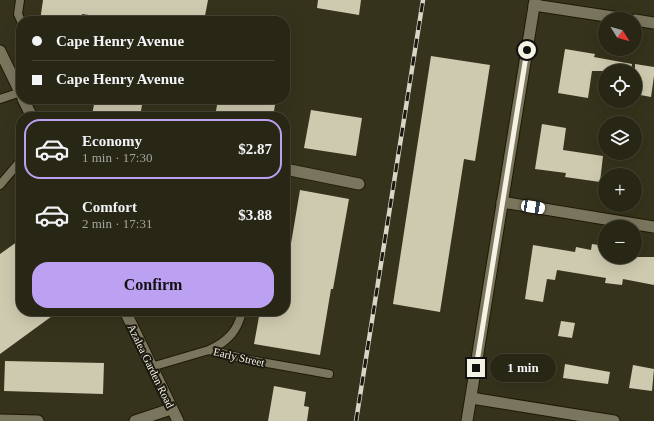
<!DOCTYPE html>
<html lang="en">
<head>
<meta charset="utf-8">
<style>
  :root { --surface:#282615; --page:#302e1e; --text:#f1f3f6; --muted:#a5a5a0; --line:#444334; --accent:#bca0f2 }
  body { margin:0; font-family:"Times New Roman",serif; background:var(--page); color:var(--text); height:100vh; display:flex; flex-direction:column; font-size:15px; white-space:nowrap }
  * { box-sizing:border-box; margin:0 }
  p { font-size:13px; color:var(--muted) }
  .icon { flex:none; width:22px; height:22px; fill:none; stroke:currentColor; stroke-width:2; stroke-linecap:round; stroke-linejoin:round }
  .map { position:relative; flex:1; overflow:hidden }
  .side { position:absolute; left:16px; top:112px; width:274px; height:204px; display:flex; flex-direction:column; background:var(--surface); border-radius:16px; box-shadow:0 4px 16px #0002,0 0 0 1px var(--line) }
  .side>* { flex:none }
  .top-card { position:absolute; left:16px; top:16px; width:274px; height:88px; border-radius:16px; box-shadow:0 4px 16px #0002,0 0 0 1px var(--line); display:grid; align-content:center; height:88px; padding:0 16px; background:var(--surface) }
  .needle { width:26px; rotate:127deg }
  .fabs { position:absolute; left:598px; top:12px; display:grid; gap:8px }
  .fabs a { display:grid; place-items:center; width:44px; height:44px; border-radius:50%; background:var(--surface); box-shadow:0 4px 16px #0002,0 0 0 1px var(--line); font-size:20px }
  .end { position:absolute; width:18px; height:18px; margin:-9px; border:5px solid #f4f3e5; background:#111; box-shadow:0 0 0 2px #111 }
  .from { border-radius:50% }
  .bubble { position:absolute; height:28px; border-radius:14px; background:var(--surface); box-shadow:0 4px 16px #0002,0 0 0 1px var(--line); font-size:13px; font-weight:800; line-height:28px; text-align:center }
  .car { position:absolute; width:12px; height:24px; margin:-12px -6px; border-radius:5px; box-shadow:0 0 3px 1px #0007; background:linear-gradient(#fff 24%,#345 0 40%,#fff 0 76%,#345 0 86%,#fff 0) }
  .top-card b { display:flex; align-items:center; gap:14px; height:38px; font-size:15px }
  .top-card b+b { border-top:1px solid var(--line) }
  .top-card i { width:10px; height:10px; background:var(--text) }
  ul { padding:7px 0 0; list-style:none }
  li { display:flex; align-items:center; gap:12px; height:60px; margin:0 8px 6px; padding:0 8px; border:2px solid transparent; border-radius:16px }
  li div { flex:1 }
  li b { display:block; font-size:15px }
  li em { font-style:normal; font-weight:800 }
  li.current { border-color:var(--accent) }
  li>.icon { width:36px; height:36px; stroke-width:1.5 }
  .button { display:flex; gap:8px; margin-top:auto; padding:8px 16px }
  .button a { flex:1; height:46px; border-radius:16px; background:var(--accent); color:#111; font-size:16px; font-weight:800; line-height:46px; text-align:center }
  .map>svg:first-child { display:block }
  .building { fill:#cecaaf }
  .lines { fill:none; stroke-linecap:round; stroke-linejoin:round }
  .service-casing { stroke:#1e1a05; stroke-width:10 }
  .minor-casing { stroke:#1e1a05; stroke-width:13 }
  .tertiary-casing { stroke:#1e1a05; stroke-width:13 }
  .secondary-casing { stroke:#1e1a05; stroke-width:13 }
  .service { stroke:#7a765e; stroke-width:8 }
  .minor { stroke:#7a765e; stroke-width:11 }
  .tertiary { stroke:#7a765e; stroke-width:11 }
  .secondary { stroke:#7a765e; stroke-width:11 }
  .rail-casing { stroke:#d8d6c7; stroke-width:4.5 }
  .rail { stroke:#1c1a10; stroke-width:3; stroke-dasharray:9; stroke-linecap:butt }
  .route { stroke:#f4f3e5; stroke-width:5 }
  .labels { text-anchor:middle; stroke-width:4; stroke-linejoin:round; paint-order:stroke }
  .street-label { font-size:11px; fill:#f4f3e5; stroke:#1c1a10 }
</style>
</head>
<body>
<div class="map">
<svg width="654" height="421" viewBox="0 0 654 421">
  <rect width="100%" height="100%" fill="#36331c"/>
  <path class="building" d="M 43,0 L 208,0 L 204,21 L 131,21 L 82,14 L 81,21 L 40,21 Z
    M 318,0 L 361,0 L 359,15 L 317,8 Z
    M 565,49 L 595,54 L 594,57 L 632,64 L 631,71 L 592,71 L 588,98 L 558,93 Z
    M 431,56 L 490,65 L 475,161 L 464,159 L 440,312 L 393,304 Z
    M 635,64 L 654,67 L 654,76 L 651,97 L 635,94 Z
    M 95,99 L 143,99 L 140,117 L 102,117 L 92,115 Z
    M 218,99 L 276,99 L 273,117 L 215,117 Z
    M 311,110 L 362,118 L 356,156 L 304,148 Z
    M 542,124 L 566,128 L 563,150 L 603,156 L 600,182 L 565,177 L 566,173 L 535,169 Z
    M 300,190 L 349,199 L 333,289 L 331,289 L 320,355 L 254,344 L 260,311 L 285,311 L 285,279 Z
    M 21,239 L 21,311 L 59,311 L 0,354 L 0,254 Z
    M 592,244 L 605,246 L 605,257 L 624,257 L 635,259 L 636,257 L 654,257 L 654,285 L 623,279 L 622,285 L 605,283 L 606,278 L 557,270 L 555,280 L 547,279 L 543,302 L 525,299 L 533,245 L 575,252 L 576,247 L 591,250 Z
    M 561,321 L 575,323 L 572,338 L 558,336 Z
    M 516,356 L 533,358 L 530,374 L 514,371 Z
    M 5,361 L 104,363 L 103,394 L 4,391 Z
    M 565,364 L 610,372 L 608,384 L 563,378 Z
    M 633,365 L 654,369 L 652,391 L 629,388 Z
    M 274,386 L 306,392 L 304,406 L 309,407 L 307,421 L 268,421 Z"/>
  <g class="lines">
    <g class="service-casing">
      <path id="service" d="M 20,0 L 18,14 L 21,21
        M 0,99 L 21,92
        M 0,185 L 21,160
        M 209,350 C 227,342 238,331 242,311
        M 151,367 L 209,350 L 250,360 L 329,374"/>
    </g>
    <g class="minor-casing">
      <path id="minor" d="M 534,5 L 626,19
        M 635,20 L 654,23
        M 285,169 L 359,184
        M 502,202 L 654,227
        M 471,398 L 614,421
        M 0,420 L 38,421
        M 135,421 L 171,409"/>
    </g>
    <g class="tertiary-casing">
      <path id="tertiary" d="M 467,421 L 535,0"/>
    </g>
    <g class="secondary-casing">
      <path id="secondary" d="M 0,51 L 21,94
        M 23,99 L 32,117
        M 125,311 L 178,421"/>
    </g>
    <use href="#service" class="service"/>
    <use href="#minor" class="minor"/>
    <use href="#tertiary" class="tertiary"/>
    <use href="#secondary" class="secondary"/>
    <g class="rail-casing">
      <path id="rail" d="M 356,421 L 423,0"/>
    </g>
    <use href="#rail" class="rail"/>
  </g>
  <g class="lines">
    <path class="route" d="M 476,368 L 527,50"/>
  </g>
  <g class="labels">
    <g class="street-label">
      <text transform="translate(239 357) rotate(13)" y="4">Early Street</text>
      <text transform="translate(151 366) rotate(64)" y="4">Azalea Garden Road</text>
    </g>
  </g>
</svg>
<div class="fabs">
<a><svg class="needle" viewBox="-14 -14 28 28"><path d="M0-13l5 13h-10z" fill="#e53935"/><path d="M0 13l5-13h-10z" fill="#a5a5a0"/></svg></a>
<a><svg class="icon" aria-label="locate" viewBox="0 0 24 24"><circle cx="12" cy="12" r="6"/><path d="M12 2v4M12 18v4M2 12h4M18 12h4"/></svg></a>
<a><svg class="icon" aria-label="layers" viewBox="0 0 24 24"><path d="M12 4l9 5-9 5-9-5zM3 14l9 5 9-5"/></svg></a>
<a>+</a>
<a>−</a>
</div>
<i class="end from" style="left:527px;top:50px"></i>
<i class="end" style="left:476px;top:368px"></i>
<div class="bubble" style="left:490px;top:354px;width:66px">1 min</div>
<i class="car" style="left:533px;top:207px;rotate:99deg"></i>
<div class="top-card">
<b><i class="from"></i>Cape Henry Avenue</b>
<b><i></i>Cape Henry Avenue</b>
</div>
<section class="side">
<ul>
<li class="current"><svg class="icon" aria-label="car" viewBox="0 0 24 24"><path d="M5 17H2v-5l4-1 3-4h7l3 4 3 1v5h-3M9 17h6M6 11h13"/><circle cx="7" cy="17" r="2"/><circle cx="17" cy="17" r="2"/></svg><div><b>Economy</b><p>1 min · 17:30</p></div><em>$2.87</em></li>
<li><svg class="icon" aria-label="car" viewBox="0 0 24 24"><path d="M5 17H2v-5l4-1 3-4h7l3 4 3 1v5h-3M9 17h6M6 11h13"/><circle cx="7" cy="17" r="2"/><circle cx="17" cy="17" r="2"/></svg><div><b>Comfort</b><p>2 min · 17:31</p></div><em>$3.88</em></li>
</ul>
<div class="button"><a>Confirm</a></div>
</section>
</div>
</body>
</html>
